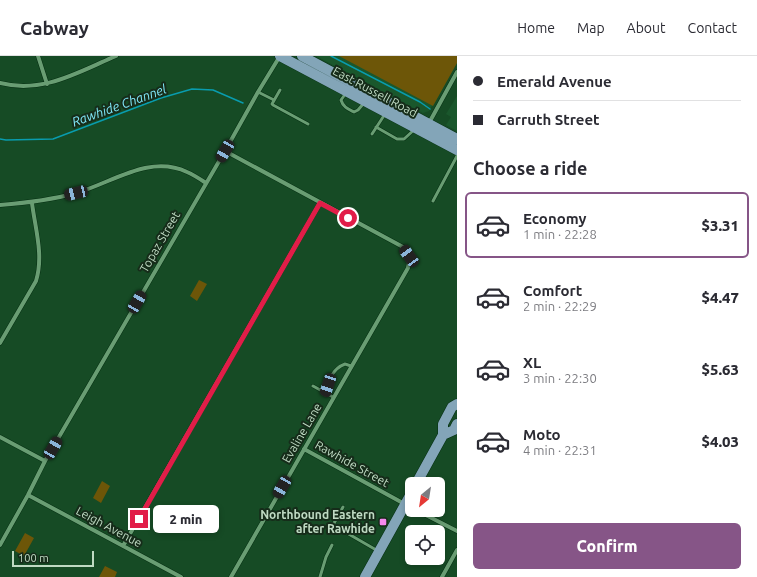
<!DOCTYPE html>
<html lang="en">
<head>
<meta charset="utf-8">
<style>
  :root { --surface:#fff; --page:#f7f7f7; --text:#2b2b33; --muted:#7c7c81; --line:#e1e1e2; --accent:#865587 }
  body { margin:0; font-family:Ubuntu,sans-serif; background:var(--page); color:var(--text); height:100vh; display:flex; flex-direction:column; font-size:15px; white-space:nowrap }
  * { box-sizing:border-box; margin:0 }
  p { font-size:13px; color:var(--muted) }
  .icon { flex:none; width:22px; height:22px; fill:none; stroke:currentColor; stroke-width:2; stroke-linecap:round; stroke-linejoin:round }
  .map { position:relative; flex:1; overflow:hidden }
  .drawer { display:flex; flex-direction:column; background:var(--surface); width:300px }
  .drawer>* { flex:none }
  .guide { display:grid; align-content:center; height:88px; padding:0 16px; background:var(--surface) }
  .needle { width:26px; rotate:210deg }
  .buttons { position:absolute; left:405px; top:421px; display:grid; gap:8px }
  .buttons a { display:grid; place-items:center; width:40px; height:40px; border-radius:6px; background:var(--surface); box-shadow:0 2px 6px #0003; font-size:20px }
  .scale { position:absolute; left:12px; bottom:10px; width:82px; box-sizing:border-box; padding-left:4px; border:2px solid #bfdac3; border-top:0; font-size:11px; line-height:14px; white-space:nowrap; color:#bfdac3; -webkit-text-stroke:3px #162c1a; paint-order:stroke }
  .end { position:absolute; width:18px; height:18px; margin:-9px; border:5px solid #e11d48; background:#fff; box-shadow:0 0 0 2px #fff }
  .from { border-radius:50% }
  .bubble { position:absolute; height:28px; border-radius:6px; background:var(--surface); box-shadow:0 2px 6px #0003; font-size:13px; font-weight:800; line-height:28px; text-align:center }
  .car { position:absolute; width:12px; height:24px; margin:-12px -6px; border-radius:5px; box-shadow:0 0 3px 1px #0007; background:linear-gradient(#222 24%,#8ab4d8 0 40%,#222 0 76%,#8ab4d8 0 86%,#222 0) }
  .guide b { display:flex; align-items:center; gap:14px; height:38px; font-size:15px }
  .guide b+b { border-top:1px solid var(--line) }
  .guide i { width:10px; height:10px; background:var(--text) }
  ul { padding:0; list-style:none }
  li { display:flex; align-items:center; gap:12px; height:66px; margin:0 8px 6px; padding:0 8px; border:2px solid transparent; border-radius:6px }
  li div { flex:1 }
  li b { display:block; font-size:15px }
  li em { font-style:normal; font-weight:800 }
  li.selected { border-color:var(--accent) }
  li>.icon { width:36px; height:36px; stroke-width:1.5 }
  h2 { padding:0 16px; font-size:18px; line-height:48px }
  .action { display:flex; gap:8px; margin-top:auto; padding:8px 16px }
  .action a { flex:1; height:46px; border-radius:6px; background:var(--accent); color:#fff; font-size:16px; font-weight:800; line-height:46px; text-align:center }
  header { display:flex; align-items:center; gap:24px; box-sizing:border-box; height:56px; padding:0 20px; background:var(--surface); border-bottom:1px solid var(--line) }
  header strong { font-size:19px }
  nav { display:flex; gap:22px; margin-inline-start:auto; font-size:14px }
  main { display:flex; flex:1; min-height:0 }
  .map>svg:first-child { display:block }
  .built { fill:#1a572c }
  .green { fill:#6d5608 }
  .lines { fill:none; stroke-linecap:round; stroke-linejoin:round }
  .stream { stroke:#099cae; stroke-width:1.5 }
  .lane-casing { stroke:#052e12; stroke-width:4 }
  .street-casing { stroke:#052e12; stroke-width:5 }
  .primary-casing { stroke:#052e12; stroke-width:11 }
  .lane { stroke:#699d73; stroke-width:3 }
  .street { stroke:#699d73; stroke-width:4 }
  .primary { stroke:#83a5b8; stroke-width:10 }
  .route { stroke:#e11d48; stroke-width:5 }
  .poi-dot { fill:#f589ee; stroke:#162c1a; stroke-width:1.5 }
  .labels { text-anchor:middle; stroke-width:4; stroke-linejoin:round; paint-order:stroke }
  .street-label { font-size:12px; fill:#bfdac3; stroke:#162c1a }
  .poi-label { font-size:12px; font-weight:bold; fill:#bfdac3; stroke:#162c1a; text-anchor:end }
  .water-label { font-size:13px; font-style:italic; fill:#80e8f9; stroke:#162c1a }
</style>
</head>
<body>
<header>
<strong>Cabway</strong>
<nav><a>Home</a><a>Map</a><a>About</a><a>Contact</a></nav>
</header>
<main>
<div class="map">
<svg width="457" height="521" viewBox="0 0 457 521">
  <rect width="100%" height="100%" fill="#164b25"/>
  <path class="built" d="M 316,0 L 457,0 L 457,7 L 429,55 L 423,57 Z
    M 457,40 L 457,75 L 446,69 L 451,61 L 446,58 Z"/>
  <path class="green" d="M 339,0 L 457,0 L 457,7 L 433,50 Z
    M 199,224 L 207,228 L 197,245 L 190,240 Z
    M 102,425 L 110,430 L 101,447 L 93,442 Z
    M 25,477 L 34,482 L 24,500 L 15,495 Z
    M 105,510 L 117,516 L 115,521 L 99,521 Z"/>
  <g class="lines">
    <path class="stream" d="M 331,0 L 420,46 L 430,53
      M 0,83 L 6,84 L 53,83 L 161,42 L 192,33 L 213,34 L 243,47"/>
    <g class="lane-casing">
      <path id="lane" d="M 280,34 L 272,48 L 273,49 L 308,68
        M 258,36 L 274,44
        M 346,37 L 341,44 C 343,51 348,53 354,56 L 358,54 L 364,47
        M 376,71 L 397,83 L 404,83 L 415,73
        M 372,78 L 385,58
        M 433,145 L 457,100
        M 313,330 L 333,341
        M 325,337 C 329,324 332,313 345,308 L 351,310
        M 343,451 L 333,469 L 378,495
        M 320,521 L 326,501 L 332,489"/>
    </g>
    <g class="street-casing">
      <path id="street" d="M 38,0 L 47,28
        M 0,27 C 43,38 78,16 116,0
        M 429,67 L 457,16
        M 225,95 L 403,191 C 409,199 410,202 408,212 L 231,521
        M 0,149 C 26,147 51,144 76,137 C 112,127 149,98 187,116 C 194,119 200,123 206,127
        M 0,287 L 36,225 C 44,199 35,172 32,147
        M 0,381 L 45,405
        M 304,393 L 412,452
        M 28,439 L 181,521
        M 416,454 L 457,475
        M 0,489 L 28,439 L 45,405 L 225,95 L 258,36 L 280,0
        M 123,490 L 320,147
        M 442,521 L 457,494"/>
    </g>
    <g class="primary-casing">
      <path id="primary" d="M 280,0 L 457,94
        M 302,0 L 457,83
        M 443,379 L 454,374 L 457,368
        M 416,428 L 443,379 L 443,368 L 452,351 L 457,348
        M 365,521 L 412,436"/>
    </g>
    <use href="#lane" class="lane"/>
    <use href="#street" class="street"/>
    <use href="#primary" class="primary"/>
  </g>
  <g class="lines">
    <path class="route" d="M 139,463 L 320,147 L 348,162"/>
  </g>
  <rect class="poi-dot" x="379" y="462" width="8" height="8" rx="2"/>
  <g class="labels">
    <g class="street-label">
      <text transform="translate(375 36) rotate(28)" y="4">East Russell Road</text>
      <text transform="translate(160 186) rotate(-60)" y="4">Topaz Street</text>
      <text transform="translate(302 377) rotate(-60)" y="4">Evaline Lane</text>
      <text transform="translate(352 408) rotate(29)" y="4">Rawhide Street</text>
      <text transform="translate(109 471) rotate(28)" y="4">Leigh Avenue</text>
    </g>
    <g class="poi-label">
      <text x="375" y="463">Northbound Eastern<tspan x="375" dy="14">after Rawhide</tspan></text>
    </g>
    <g class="water-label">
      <text transform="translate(119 49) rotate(-20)" y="5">Rawhide Channel</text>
    </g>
  </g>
</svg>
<div class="buttons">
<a><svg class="needle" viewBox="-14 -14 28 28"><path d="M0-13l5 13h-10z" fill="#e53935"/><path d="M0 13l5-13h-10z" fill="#7c7c81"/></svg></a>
<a><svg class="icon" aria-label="locate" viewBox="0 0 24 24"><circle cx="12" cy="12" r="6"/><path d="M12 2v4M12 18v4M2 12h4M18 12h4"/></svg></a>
</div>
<div class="scale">100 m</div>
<i class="end from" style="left:348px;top:162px"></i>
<i class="end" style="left:139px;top:463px"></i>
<div class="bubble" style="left:153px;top:449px;width:66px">2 min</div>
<i class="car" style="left:225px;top:95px;rotate:210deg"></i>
<i class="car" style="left:76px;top:137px;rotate:257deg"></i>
<i class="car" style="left:409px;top:200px;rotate:324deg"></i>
<i class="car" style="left:137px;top:246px;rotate:30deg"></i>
<i class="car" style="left:328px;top:329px;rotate:198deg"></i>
<i class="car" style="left:53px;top:392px;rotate:30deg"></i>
<i class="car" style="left:282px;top:431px;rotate:210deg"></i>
</div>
<section class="drawer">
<div class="guide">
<b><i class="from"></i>Emerald Avenue</b>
<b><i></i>Carruth Street</b>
</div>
<h2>Choose a ride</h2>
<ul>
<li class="selected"><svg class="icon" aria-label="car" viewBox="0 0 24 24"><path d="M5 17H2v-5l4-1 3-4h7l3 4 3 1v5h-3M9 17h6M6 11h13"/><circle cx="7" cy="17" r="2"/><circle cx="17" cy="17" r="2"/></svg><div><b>Economy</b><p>1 min · 22:28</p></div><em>$3.31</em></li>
<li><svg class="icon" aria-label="car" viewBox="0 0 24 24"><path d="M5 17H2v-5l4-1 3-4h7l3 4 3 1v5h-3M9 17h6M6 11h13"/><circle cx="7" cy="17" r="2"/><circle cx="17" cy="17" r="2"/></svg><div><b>Comfort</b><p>2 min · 22:29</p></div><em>$4.47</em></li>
<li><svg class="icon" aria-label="car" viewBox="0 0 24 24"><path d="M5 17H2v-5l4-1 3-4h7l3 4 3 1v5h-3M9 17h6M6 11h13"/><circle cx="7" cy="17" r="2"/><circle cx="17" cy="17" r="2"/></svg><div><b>XL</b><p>3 min · 22:30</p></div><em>$5.63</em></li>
<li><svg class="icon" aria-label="car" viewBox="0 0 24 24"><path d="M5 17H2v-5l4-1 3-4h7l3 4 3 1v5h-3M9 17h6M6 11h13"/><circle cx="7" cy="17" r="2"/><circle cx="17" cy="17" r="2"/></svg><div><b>Moto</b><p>4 min · 22:31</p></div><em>$4.03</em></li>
</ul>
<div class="action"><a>Confirm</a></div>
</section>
</main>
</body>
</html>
